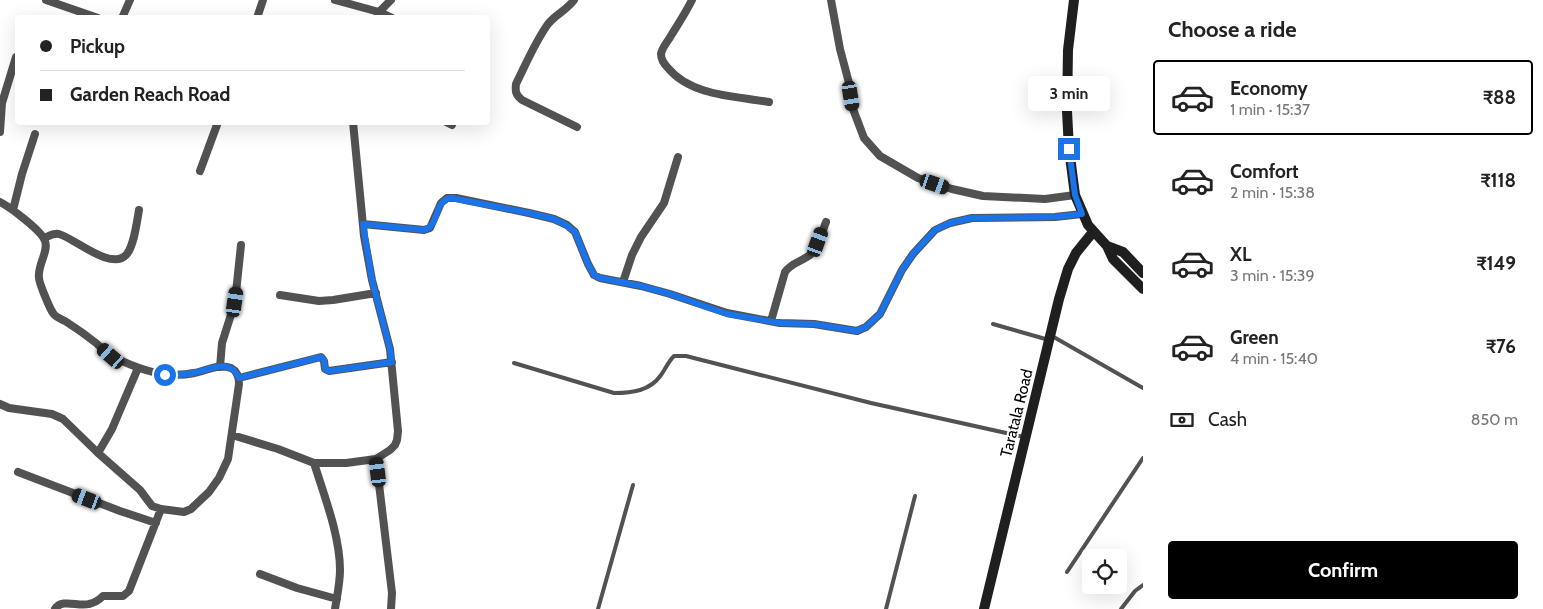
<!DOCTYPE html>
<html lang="en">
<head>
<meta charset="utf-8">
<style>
  :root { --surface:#fff; --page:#f2f2f2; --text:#222; --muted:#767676; --line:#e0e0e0; --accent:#000 }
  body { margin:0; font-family:Cabin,sans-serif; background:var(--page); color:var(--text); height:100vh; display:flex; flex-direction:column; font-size:19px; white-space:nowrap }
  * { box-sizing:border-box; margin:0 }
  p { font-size:16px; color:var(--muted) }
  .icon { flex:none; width:28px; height:28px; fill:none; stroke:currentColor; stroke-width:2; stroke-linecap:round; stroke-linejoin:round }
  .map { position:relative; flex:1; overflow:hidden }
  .side { display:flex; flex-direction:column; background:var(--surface); width:400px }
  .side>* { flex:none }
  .banner { position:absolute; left:15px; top:15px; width:475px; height:110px; border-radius:5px; box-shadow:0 5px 20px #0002; display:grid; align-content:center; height:110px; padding:0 25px; background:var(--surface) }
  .tools { position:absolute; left:1082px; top:549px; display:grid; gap:10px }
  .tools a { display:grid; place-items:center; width:45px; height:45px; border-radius:5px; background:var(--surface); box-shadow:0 5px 20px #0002; font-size:25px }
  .end { position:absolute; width:22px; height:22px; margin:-11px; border:6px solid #1a73e8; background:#fff; box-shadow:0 0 0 2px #fff }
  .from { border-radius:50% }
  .bubble { position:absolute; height:35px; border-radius:5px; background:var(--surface); box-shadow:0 5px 20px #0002; font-size:16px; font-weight:700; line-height:35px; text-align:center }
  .car { position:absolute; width:15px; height:30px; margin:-15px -8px; border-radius:6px; box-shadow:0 0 4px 1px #0007; background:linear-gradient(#222 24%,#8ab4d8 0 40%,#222 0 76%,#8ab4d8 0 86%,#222 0) }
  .banner b { display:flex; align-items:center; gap:18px; height:48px; font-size:19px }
  .banner b+b { border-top:1px solid var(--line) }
  .banner i { width:12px; height:12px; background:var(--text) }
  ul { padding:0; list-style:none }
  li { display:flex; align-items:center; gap:15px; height:75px; margin:0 10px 8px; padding:0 15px; border:2px solid transparent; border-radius:5px }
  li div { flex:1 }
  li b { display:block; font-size:19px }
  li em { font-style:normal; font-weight:700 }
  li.current { border-color:var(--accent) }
  li>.icon { width:45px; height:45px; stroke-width:1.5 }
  h2 { padding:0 25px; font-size:22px; line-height:60px }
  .pay { display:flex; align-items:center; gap:12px; height:55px; padding:0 25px; font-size:19px }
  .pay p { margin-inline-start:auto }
  .cta { display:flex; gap:10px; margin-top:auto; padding:10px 25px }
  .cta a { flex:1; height:58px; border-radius:5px; background:var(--accent); color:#fff; font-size:20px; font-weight:700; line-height:58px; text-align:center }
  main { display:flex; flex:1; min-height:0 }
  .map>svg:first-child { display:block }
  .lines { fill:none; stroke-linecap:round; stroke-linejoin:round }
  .lane { stroke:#525252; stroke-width:4 }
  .street { stroke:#525252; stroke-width:8 }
  .secondary { stroke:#1f1f1f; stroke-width:10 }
  .route { stroke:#1a73e8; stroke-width:6 }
  .labels { text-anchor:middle; stroke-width:4; stroke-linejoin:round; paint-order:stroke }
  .street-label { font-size:16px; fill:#000; stroke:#fff }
</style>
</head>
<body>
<main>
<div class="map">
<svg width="1143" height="609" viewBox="0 0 1143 609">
  <rect width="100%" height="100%" fill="#fff"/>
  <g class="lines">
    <path class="lane" d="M 993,324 L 1049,340
      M 1052,336 L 1143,388
      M 514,363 L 614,393 C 632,393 650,391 661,375 C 666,368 668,362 674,356 L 686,356 L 871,403 L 1024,437
      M 1067,572 L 1143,458
      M 598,609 L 633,485
      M 886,609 L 915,496
      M 1121,609 L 1135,591 L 1143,585"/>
    <path class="street" d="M 46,0 L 98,18
      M 335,0 L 379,12 L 392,18
      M 574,0 C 567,10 556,14 548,24 C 535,42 526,64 516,84 C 515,92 516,95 522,100 L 577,127
      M 692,0 C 686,12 679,23 672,34 C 669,40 662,47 661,54 C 661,60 664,64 668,68 C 691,96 735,96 769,102
      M 831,0 L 840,49 L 849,83 L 853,109 L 864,138 L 880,156 L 918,178 L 952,189 L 983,196 L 1045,199 L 1075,195
      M 122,18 L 130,0
      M 257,18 L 263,0
      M 377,18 L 379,12 L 391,0
      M 446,122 L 452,125
      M 0,132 L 2,103 L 16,57
      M 200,171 L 218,122
      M 0,202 C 10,207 42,231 45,241 C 49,251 37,266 39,278 C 39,283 50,309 53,313 C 55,317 61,319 65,321 C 76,328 86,335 96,343 C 102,348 107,354 114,357 C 139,370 166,379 194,373 C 206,371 218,363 231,368 C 237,371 239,378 239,384 L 228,459 L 219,478 L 209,492 L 191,509 L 184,512 L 161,509 L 152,506 L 140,490 L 98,453 L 63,419 L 52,414 L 9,408 L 0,404
      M 13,210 L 22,174 L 35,134
      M 363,224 L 424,230 L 430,228 L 441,203 L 447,198 L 456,198 L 529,213 L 554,219 L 567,225 L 575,232 L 588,264 L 594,275 L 600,278 L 641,286 L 670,294 L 727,313 L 780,323 L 814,324 L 857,331 L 866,327 L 880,314 L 902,270 L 913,254 L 935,230 L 950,223 L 972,218 L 1055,217 L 1082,214
      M 44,238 C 49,236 53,233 59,234 C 74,238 111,271 126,255 C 134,247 137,221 139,210
      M 623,282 L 632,255 L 641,237 L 664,203 L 678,157
      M 280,295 L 319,301 L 333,300 L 376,293
      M 771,321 L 785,272 C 792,262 802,262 811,254 C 819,247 822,232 826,222
      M 220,367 L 222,343 L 235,302 L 241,245
      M 239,378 L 321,357 L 324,361 L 325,369 L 329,371 L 392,362
      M 232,435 L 278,449 L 314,463 L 346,463 L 376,459 L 390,450 L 395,445 L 397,440 L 398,431 L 390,349 L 372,280 L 364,236 L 353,122
      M 98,453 L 112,429 L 138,368
      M 376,459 L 392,593 L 391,609
      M 314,463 C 324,495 340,536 340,570 C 340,583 337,596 335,609
      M 18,472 L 120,511 L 156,523
      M 260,574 L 297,588 L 337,599
      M 55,609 C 62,598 78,607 89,604 C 94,603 99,600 103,596 L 123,596 L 129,591 L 161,509"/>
    <path class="secondary" d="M 1074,0 L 1068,50 L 1067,111 L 1069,149 L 1075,195 L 1088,225 L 1107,246 L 1113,259 L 1143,289
      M 1107,246 L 1123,252 L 1143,273
      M 984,609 L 1059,299 L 1068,269 L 1076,253 L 1093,232"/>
  </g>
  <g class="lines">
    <path class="route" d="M 165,375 C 174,375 184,375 193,373 C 210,370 229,357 239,378 L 321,357 L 324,360 L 325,369 L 329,371 L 392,362 L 390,349 L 372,280 L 363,224 L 424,230 C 441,225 432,202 451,198 L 529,213 L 554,219 L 566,225 L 575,232 L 588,264 L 594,275 L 600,278 L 641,286 L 670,294 L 727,314 L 780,323 L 814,324 L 857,331 L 866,327 L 880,314 L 902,270 L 913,254 L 935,230 L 950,223 L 972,218 L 1055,217 L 1082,214 L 1075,195 L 1069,149"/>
  </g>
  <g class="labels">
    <g class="street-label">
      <text transform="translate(1016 413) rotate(-76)" y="6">Taratala Road</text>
    </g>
  </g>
</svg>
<div class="tools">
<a><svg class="icon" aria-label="locate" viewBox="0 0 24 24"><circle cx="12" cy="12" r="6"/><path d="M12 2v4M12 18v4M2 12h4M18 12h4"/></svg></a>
</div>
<i class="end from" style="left:165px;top:375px"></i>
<i class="end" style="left:1069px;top:149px"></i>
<div class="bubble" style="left:1028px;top:76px;width:82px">3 min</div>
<i class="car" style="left:851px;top:96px;rotate:171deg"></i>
<i class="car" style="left:935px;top:184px;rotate:109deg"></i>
<i class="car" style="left:818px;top:242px;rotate:20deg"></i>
<i class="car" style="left:235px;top:302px;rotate:8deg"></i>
<i class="car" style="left:111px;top:356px;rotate:311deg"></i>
<i class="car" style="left:378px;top:472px;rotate:353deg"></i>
<i class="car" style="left:87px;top:499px;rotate:291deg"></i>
<div class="banner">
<b><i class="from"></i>Pickup</b>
<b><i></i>Garden Reach Road</b>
</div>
</div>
<section class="side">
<h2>Choose a ride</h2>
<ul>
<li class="current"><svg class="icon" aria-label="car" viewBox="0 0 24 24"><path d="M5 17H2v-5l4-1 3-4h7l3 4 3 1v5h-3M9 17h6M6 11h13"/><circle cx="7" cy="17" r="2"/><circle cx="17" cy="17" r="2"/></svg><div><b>Economy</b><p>1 min · 15:37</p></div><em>₹88</em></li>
<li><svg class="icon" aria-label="car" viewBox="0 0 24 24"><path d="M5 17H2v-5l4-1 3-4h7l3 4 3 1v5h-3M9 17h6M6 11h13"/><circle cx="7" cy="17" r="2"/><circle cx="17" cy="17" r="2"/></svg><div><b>Comfort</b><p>2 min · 15:38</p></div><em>₹118</em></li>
<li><svg class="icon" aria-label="car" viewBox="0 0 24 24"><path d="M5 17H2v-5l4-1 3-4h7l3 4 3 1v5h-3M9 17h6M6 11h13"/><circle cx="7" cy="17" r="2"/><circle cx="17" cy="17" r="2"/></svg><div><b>XL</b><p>3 min · 15:39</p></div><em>₹149</em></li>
<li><svg class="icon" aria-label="car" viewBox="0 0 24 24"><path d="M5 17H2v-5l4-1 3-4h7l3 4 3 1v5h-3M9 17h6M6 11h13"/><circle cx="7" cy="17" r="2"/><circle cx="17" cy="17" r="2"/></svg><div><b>Green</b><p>4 min · 15:40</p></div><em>₹76</em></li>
</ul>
<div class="pay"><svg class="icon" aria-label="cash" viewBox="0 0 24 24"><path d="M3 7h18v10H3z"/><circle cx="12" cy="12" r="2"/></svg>Cash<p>850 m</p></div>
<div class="cta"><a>Confirm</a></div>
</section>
</main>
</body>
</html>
